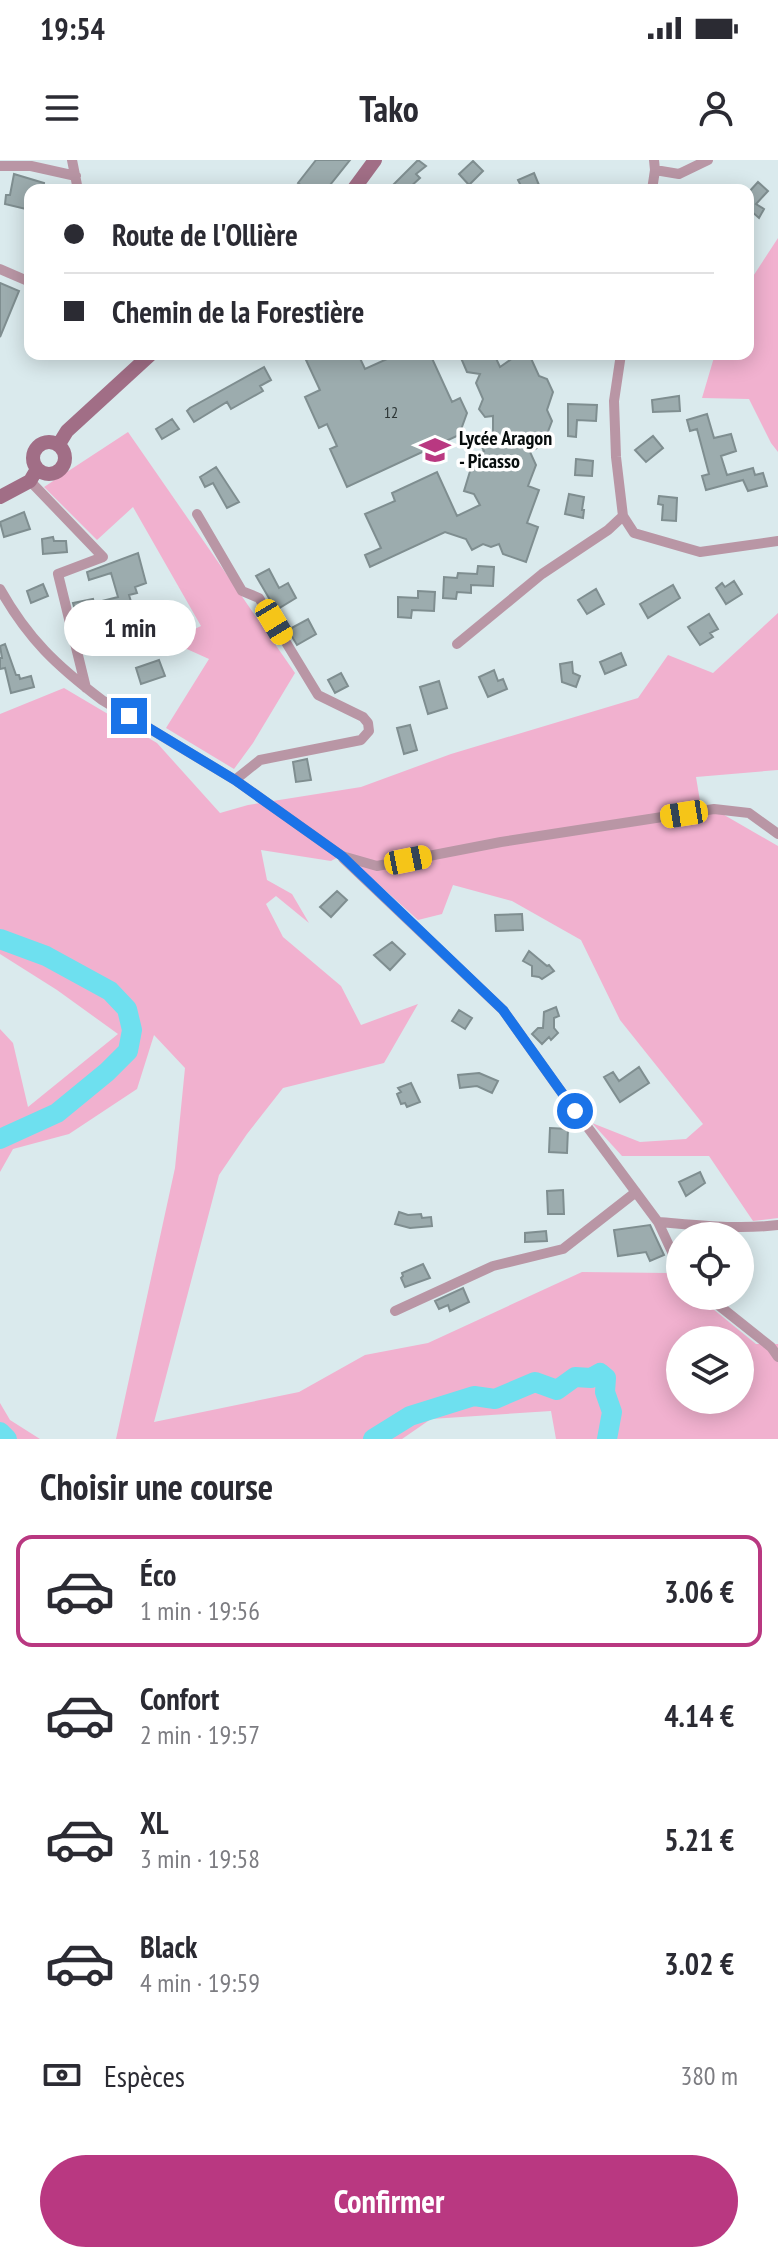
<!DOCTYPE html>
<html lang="fr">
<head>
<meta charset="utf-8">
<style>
  :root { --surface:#fff; --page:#f7f7f7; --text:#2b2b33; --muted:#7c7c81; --line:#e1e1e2; --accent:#b93881 }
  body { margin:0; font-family:"PT Sans Narrow",sans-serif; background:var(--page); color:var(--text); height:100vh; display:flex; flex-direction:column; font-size:30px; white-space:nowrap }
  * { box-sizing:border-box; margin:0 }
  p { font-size:26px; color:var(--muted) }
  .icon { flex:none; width:44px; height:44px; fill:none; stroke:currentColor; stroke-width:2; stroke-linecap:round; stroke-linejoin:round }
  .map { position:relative; height:1279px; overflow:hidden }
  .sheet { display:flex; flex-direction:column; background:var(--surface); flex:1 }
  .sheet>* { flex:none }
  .guide { position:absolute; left:24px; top:24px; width:730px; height:176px; border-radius:16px; box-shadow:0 4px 20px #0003; display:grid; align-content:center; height:176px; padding:0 40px; background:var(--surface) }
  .controls { position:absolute; left:666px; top:1062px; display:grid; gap:16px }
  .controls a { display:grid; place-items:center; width:88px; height:88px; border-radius:50%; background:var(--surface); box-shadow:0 4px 20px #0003; font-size:40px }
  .end { position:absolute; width:36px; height:36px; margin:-18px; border:10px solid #1a73e8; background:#fff; box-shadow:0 0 0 4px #fff }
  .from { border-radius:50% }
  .bubble { position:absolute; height:56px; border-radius:28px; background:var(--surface); box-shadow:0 4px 20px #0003; font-size:26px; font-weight:600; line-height:56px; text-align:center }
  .car { position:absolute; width:24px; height:48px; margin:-24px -12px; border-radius:10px; box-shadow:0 0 6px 2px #0007; background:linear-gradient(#f5c518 24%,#345 0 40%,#f5c518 0 76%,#345 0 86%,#f5c518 0) }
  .guide b { display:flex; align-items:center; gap:28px; height:76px; font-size:30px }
  .guide b+b { border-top:2px solid var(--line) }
  .guide i { width:20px; height:20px; background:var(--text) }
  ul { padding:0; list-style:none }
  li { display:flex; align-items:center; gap:24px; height:112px; margin:0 16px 12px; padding:0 24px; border:4px solid transparent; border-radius:16px }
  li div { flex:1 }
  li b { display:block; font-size:30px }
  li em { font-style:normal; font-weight:600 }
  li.selected { border-color:var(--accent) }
  li>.icon { width:72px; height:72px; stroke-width:1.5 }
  h2 { padding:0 40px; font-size:36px; line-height:96px }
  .pay { display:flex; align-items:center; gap:20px; height:88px; padding:0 40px; font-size:30px }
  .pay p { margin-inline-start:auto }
  .cta { display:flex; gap:16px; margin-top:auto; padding:16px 40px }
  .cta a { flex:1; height:92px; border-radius:48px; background:var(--accent); color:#fff; font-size:32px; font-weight:600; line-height:92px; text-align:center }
  .status { display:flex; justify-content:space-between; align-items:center; height:56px; padding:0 40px; background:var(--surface); direction:ltr }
  .status svg { height:22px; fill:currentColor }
  header { display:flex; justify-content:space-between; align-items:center; height:104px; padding:0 40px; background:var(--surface); font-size:36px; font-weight:600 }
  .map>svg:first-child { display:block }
  .green { fill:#f1b1cf; fill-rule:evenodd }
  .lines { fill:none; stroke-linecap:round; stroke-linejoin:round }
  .river { stroke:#6ee0ef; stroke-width:20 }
  .building { fill:#9cacae; stroke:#7f8e90; stroke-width:2 }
  .street { stroke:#b996a5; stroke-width:10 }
  .secondary { stroke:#a16e86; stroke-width:14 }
  .route { stroke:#1a73e8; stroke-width:10 }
  .labels { text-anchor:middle; stroke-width:7; stroke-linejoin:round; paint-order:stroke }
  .number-label { font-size:16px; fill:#2c3535 }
  .poi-label { font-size:20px; font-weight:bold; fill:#070d0d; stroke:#fff; text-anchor:start }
</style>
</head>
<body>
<div class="status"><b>19:54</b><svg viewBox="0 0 49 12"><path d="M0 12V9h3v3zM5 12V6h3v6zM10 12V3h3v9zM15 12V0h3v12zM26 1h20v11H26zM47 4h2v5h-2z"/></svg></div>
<header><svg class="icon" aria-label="menu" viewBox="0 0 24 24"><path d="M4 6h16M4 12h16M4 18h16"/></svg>Tako<svg class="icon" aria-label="person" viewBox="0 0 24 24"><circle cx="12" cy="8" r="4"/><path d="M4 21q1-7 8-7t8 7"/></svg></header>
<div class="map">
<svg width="778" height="1279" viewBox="0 0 778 1279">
  <rect width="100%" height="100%" fill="#daeaed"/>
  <path class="green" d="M 778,78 L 778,292 L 771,283 L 749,239 L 702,238 L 715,194 L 748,194 L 748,124 Z
    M 128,272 L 295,513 L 253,583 L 234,609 L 166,568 L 209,499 L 169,481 L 201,466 L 133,347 L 97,380 L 44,327 Z
    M 778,453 L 778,610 L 696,617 L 700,641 L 778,686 L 778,1058 L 753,1061 L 709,996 L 622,996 L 592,963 L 640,982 L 686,979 L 703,964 L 620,860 L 581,780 L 512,741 L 453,725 L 442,754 L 418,760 L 365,712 L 347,692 L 331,701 L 261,690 L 267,720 L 292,734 L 309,763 L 276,736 L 266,744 L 283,777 L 341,826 L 361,865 L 418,844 L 384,903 L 283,928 L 247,974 L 219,1015 L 154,1262 L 299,1232 L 365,1195 L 428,1183 L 582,1112 L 669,1113 L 680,1122 L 680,1136 L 697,1136 L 756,1184 L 778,1184 L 778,1279 L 556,1279 L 551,1251 L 431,1259 L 402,1279 L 116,1279 L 175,1008 L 185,908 L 154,875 L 137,929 L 69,974 L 13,989 L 0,1012 L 0,869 L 13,883 L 28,947 L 118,874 L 57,830 L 0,794 L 0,554 L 64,528 L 157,583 L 220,653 L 248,645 L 361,627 L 451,594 L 638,538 L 668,495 L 713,513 ZM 680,1180 L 740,1180 L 740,1240 L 680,1240 Z
    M 0,1243 L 10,1260 L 40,1279 L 0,1279 Z"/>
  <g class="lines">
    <path class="river" d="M 0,779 L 46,796 L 110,831 L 127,849 L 132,870 L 128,891 L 107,912 L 57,953 L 0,979
      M 0,1272 L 7,1279
      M 373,1279 L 410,1256 L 474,1236 L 495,1239 L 535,1222 L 557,1230 L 575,1217 L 591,1218 L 600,1213 L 606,1218 L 605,1232 L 612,1252 L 607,1279"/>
  </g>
  <path class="building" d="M 316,0 L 350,0 L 326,30 L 307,30 L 298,23 Z
    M 418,0 L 426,6 L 416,14 L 420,18 L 407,30 L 388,30 Z
    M 473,1 L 483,11 L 469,25 L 459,14 Z
    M 534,13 L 541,30 L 523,30 L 518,20 Z
    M 14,14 L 44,23 L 43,30 L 30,30 L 30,50 L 5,44 L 6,35 L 10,35 Z
    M 758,22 L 768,31 L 756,44 L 764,49 L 759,58 L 750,50 L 748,52 L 748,33 Z
    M 0,123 L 19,131 L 0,177 Z
    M 320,194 L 358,194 L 365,209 L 398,194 L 430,194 L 452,242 L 460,238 L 467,253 L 459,275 L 347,327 L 330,289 L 337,286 L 327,264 L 319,268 L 305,237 L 320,230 L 306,200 Z
    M 467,194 L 494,194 L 500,207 L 513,198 L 514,194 L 529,194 L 539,216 L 547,219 L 553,232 L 547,250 L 552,261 L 547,274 L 534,280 L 537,288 L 530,292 L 536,305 L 528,326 L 539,330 L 527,363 L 538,367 L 526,402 L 503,394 L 499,384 L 491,387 L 483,384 L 472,390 L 466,379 L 445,372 L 370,407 L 365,395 L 381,388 L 365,354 L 395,341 L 392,333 L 437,312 L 457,356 L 480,345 L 474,334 L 464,331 L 475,295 L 484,291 L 477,277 L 493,281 L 493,256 L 485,257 L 479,249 L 483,239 L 476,223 L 480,214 L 467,212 L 461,198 Z
    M 264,207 L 271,220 L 260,226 L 263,231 L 231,249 L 227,242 L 194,262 L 187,251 L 190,248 Z
    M 679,236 L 680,251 L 653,252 L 652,240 Z
    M 568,244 L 597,245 L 596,261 L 577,260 L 576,277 L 568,276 Z
    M 707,254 L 714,278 L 731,274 L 736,291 L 721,296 L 727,315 L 753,308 L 755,315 L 763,313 L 767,326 L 748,331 L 743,320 L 706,330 L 702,316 L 709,314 L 697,269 L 690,271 L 687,260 Z
    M 172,259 L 179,269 L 162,279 L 156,269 Z
    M 653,276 L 663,288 L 646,302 L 635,290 Z
    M 576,299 L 593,301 L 592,316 L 575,315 Z
    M 216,307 L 239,342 L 227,348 L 213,323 L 205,327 L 200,317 Z
    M 569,334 L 584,337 L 582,350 L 584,350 L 583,358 L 565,354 Z
    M 659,336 L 677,338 L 676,361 L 662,360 L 663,345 L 658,344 Z
    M 24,352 L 30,369 L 4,377 L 0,362 Z
    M 53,377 L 54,381 L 66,381 L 67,392 L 43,394 L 42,379 Z
    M 138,393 L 146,423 L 135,427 L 137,433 L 129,435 L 132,445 L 105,450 L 106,455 L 98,457 L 98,461 L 79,465 L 73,443 L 93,439 L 94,443 L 118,437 L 111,413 L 89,420 L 87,412 Z
    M 478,406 L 494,407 L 493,426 L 471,425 L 471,433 L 457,432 L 456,439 L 443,438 L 444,417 L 457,418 L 458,413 L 477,414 Z
    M 269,409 L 279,428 L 288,423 L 296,438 L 276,450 L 256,416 Z
    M 734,421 L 742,434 L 726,444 L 716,428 L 722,423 L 725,427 Z
    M 43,424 L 48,436 L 31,443 L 27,431 Z
    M 673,425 L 680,438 L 648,458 L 640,444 Z
    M 596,429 L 604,444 L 587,454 L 578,440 Z
    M 418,431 L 435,432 L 434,451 L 412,450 L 411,458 L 398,457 L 398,437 L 418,438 Z
    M 709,454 L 718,469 L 710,473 L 713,477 L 700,485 L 688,467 Z
    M 308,459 L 316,474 L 297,485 L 288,470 Z
    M 5,484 L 16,515 L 19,515 L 20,519 L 31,516 L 34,527 L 11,533 L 5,508 L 0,509 L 0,498 L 2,498 L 0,486 Z
    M 621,493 L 626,505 L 605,514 L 600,502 Z
    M 159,500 L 165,516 L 141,524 L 136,508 Z
    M 572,502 L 573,513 L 580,516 L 576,527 L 562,522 L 560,504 Z
    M 494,510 L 498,521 L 503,519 L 507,529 L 488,537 L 479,517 Z
    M 341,513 L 348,526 L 335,533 L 328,520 Z
    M 439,521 L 447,548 L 428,554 L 420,527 Z
    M 410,565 L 417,590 L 404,594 L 397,568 Z
    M 307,599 L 311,620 L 296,622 L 293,602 Z
    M 337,731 L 347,740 L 331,757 L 320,747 Z
    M 522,754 L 523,770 L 496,771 L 495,755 Z
    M 392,782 L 405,794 L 390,810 L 374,795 Z
    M 529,791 L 547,806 L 549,805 L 554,811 L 542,819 L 539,817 L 532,816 L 532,806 L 523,801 Z
    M 556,847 L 559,856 L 554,858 L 554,868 L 558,873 L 551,880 L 549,877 L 542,884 L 532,874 L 538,868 L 543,868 L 544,852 Z
    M 459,850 L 472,858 L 465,869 L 452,861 Z
    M 639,907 L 649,923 L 620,942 L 604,917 L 613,912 L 619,921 Z
    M 479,913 L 498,921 L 492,933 L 477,926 L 460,928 L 458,915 Z
    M 411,923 L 420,942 L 407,947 L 405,943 L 401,944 L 397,934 L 401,932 L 398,928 Z
    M 550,968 L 568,969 L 567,993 L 549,992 Z
    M 700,1012 L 705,1023 L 686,1036 L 679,1022 Z
    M 563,1030 L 564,1054 L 548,1054 L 547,1031 Z
    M 399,1052 L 408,1055 L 421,1054 L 422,1058 L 431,1057 L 432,1066 L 410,1068 L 395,1064 Z
    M 650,1065 L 664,1095 L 650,1101 L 646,1092 L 618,1096 L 614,1070 Z
    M 546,1071 L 547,1081 L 525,1082 L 525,1073 Z
    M 423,1104 L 430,1118 L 405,1127 L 401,1118 L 403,1116 L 402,1113 Z
    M 463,1128 L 469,1142 L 450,1151 L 448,1145 L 439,1149 L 435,1141 Z"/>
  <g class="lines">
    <path class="street" d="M 72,0 L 78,30
      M 0,6 L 31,6 L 76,16
      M 655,10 L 679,14 L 708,0
      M 652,30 L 655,10 L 654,0
      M 0,109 L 30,122
      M 621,194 L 614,241 L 616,297 L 623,356 L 634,373 L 700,392 L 778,381
      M 30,321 L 103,397 L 58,414 L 86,528
      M 197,354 L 242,431 L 259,438 L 318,535 L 363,557 L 368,563 L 369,571 L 361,580 L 260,600 L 235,620
      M 0,429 C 28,479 57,506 102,540 L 235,620 L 342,696 L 377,706 L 501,682 L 714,649 L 749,653 L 778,674
      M 457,484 L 542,414 L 608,370 L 623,356
      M 343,698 L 503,850 L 557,926 L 658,1062 L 680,1109
      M 658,1062 C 697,1065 738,1070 778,1065
      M 707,1136 L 771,1187 L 778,1197
      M 395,1151 L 493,1106 L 563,1089 L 636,1032"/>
    <path class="secondary" d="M 353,30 L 375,0
      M33 298a16 16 0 1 1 32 0a16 16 0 1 1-32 0Z
      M 59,284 L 67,271 L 151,194
      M 0,337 L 30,321 L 37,309"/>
  </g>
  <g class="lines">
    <path class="route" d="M 129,556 L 235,620 L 342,696 L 503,850 L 575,951"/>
  </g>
  <defs>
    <g id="school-bare" transform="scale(2.4)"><path d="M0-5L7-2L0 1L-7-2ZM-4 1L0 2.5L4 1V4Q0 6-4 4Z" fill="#b93881" stroke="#fff" stroke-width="2.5" paint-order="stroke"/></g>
  </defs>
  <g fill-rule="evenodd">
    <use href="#school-bare" x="435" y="290"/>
  </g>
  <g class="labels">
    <g class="number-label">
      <text x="391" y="258">12</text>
    </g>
    <g class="poi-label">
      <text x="459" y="285">Lycée Aragon<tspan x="459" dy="23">- Picasso</tspan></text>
    </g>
  </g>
</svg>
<div class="controls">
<a><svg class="icon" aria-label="locate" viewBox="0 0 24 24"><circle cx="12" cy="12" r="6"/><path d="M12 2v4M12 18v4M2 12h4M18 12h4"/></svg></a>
<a><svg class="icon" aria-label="layers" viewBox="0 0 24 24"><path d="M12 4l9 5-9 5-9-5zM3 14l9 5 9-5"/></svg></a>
</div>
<i class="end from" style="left:575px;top:951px"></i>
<i class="end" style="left:129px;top:556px"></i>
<div class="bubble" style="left:64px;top:440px;width:132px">1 min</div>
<i class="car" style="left:274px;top:462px;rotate:149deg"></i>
<i class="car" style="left:684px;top:654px;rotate:261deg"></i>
<i class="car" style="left:408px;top:700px;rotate:79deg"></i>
<div class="guide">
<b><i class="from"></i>Route de l'Ollière</b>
<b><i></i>Chemin de la Forestière</b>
</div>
</div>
<section class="sheet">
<h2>Choisir une course</h2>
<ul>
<li class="selected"><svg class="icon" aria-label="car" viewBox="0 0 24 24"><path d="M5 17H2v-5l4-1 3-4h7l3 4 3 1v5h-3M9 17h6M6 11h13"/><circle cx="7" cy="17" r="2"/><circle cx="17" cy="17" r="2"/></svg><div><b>Éco</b><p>1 min · 19:56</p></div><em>3.06 €</em></li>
<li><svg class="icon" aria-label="car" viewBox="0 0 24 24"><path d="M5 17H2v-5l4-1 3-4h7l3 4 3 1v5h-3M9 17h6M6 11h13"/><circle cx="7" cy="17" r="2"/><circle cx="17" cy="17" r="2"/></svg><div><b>Confort</b><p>2 min · 19:57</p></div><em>4.14 €</em></li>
<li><svg class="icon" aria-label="car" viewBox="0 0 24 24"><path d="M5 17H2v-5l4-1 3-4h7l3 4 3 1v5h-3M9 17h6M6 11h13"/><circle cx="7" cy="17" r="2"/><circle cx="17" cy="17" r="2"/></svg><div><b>XL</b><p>3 min · 19:58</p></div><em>5.21 €</em></li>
<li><svg class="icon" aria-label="car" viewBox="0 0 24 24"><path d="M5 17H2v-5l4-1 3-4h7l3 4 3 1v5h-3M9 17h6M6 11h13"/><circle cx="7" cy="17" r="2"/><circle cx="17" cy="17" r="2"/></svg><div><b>Black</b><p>4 min · 19:59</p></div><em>3.02 €</em></li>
</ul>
<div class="pay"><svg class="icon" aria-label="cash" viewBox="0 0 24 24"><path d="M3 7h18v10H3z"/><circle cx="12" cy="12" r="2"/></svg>Espèces<p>380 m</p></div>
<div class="cta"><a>Confirmer</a></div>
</section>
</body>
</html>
